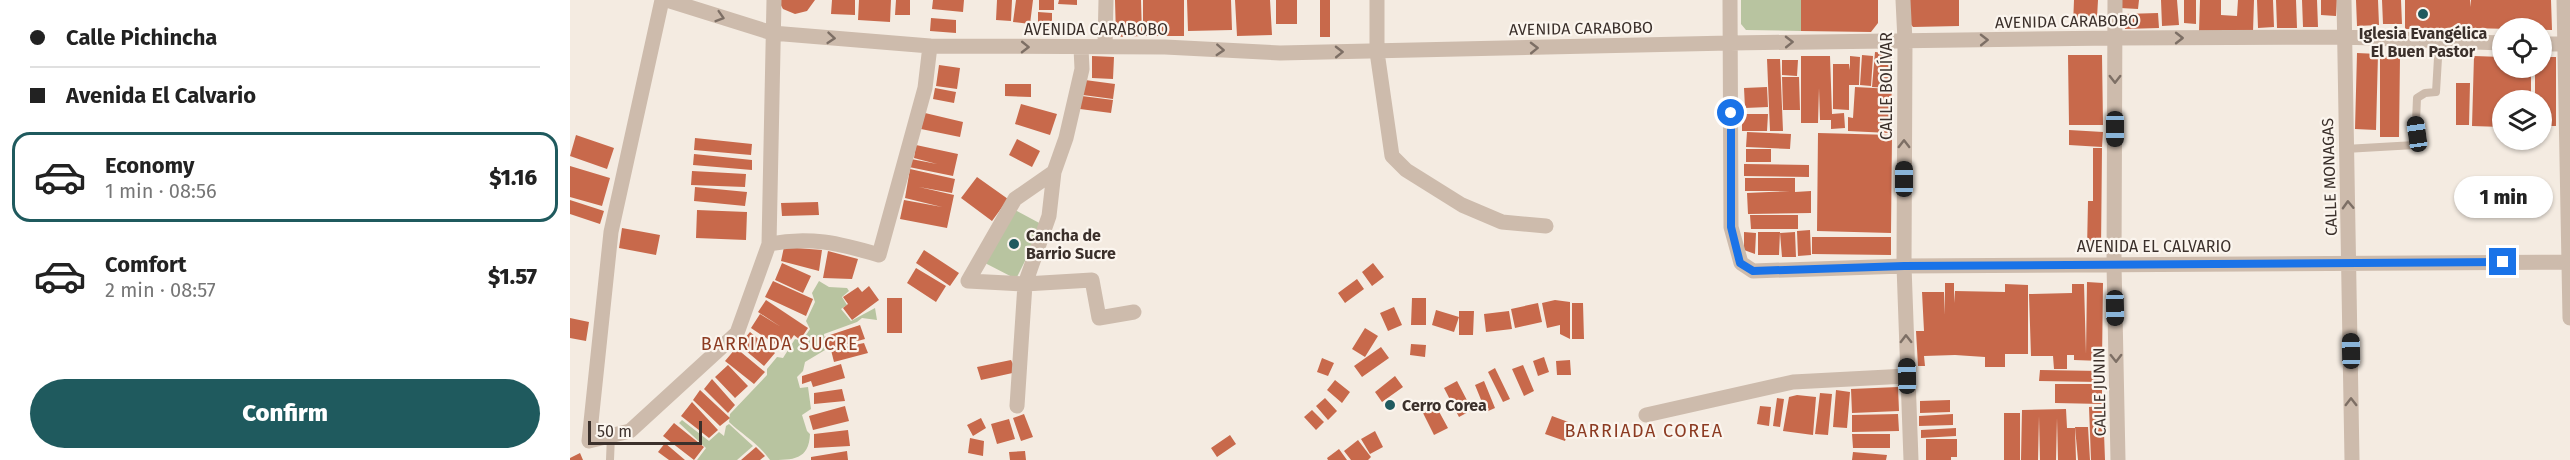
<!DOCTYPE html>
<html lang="en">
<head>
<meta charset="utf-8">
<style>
  :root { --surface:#fff; --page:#f6f6f6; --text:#222; --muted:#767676; --line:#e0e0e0; --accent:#1f5a5e }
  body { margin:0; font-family:"Fira Sans",sans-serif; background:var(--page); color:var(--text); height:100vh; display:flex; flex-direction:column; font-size:22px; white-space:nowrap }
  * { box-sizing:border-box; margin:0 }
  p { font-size:20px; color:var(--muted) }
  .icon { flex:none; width:33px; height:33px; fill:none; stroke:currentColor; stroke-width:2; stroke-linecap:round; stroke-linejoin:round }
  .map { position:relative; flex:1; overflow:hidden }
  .panel { display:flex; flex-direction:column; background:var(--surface); width:570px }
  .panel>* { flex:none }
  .hud { display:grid; align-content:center; height:132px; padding:0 30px; background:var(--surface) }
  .buttons { position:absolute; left:1922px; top:18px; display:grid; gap:12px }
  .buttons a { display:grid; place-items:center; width:60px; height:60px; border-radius:50%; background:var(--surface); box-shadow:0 2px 4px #0004; font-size:30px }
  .scale { position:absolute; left:18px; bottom:15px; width:114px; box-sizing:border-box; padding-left:6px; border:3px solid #3b302b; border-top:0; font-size:16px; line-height:21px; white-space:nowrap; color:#3b302b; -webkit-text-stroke:4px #fbf5ee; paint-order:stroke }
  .end { position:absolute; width:27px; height:27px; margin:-14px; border:8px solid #1a73e8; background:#fff; box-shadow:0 0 0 3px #fff }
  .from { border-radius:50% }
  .bubble { position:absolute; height:42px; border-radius:21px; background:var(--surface); box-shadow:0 2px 4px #0004; font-size:20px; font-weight:800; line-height:42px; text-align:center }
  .car { position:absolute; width:18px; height:36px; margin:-18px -9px; border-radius:8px; box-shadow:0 0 4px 2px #0007; background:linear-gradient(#222 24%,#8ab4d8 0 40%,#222 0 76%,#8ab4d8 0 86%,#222 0) }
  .hud b { display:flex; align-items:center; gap:21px; height:57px; font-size:22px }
  .hud b+b { border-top:2px solid var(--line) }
  .hud i { width:15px; height:15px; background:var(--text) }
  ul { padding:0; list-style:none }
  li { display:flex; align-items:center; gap:18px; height:90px; margin:0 12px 9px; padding:0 18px; border:3px solid transparent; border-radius:18px }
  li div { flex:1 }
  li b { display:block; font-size:22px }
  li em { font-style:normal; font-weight:800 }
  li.current { border-color:var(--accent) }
  li>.icon { width:54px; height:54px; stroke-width:1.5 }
  .cta { display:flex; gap:12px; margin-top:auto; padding:12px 30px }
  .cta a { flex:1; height:69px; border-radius:36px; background:var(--accent); color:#fff; font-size:24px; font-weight:800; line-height:69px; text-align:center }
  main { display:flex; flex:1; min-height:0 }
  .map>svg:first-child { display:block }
  .green { fill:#b8c4a0 }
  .building { fill:#c8694b }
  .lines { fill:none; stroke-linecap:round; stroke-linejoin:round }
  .service { stroke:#cdbbac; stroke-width:8 }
  .minor { stroke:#cdbbac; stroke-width:15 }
  .oneway { stroke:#7d6f65 }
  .route { stroke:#1a73e8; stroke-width:8 }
  .poi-dot { fill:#1f5a5e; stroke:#fbf5ee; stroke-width:2 }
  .labels { text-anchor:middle; stroke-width:4.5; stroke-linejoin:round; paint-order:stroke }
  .street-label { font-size:16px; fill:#3b302b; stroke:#fbf5ee }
  .poi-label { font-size:16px; font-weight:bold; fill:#3b302b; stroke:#fbf5ee; text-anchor:start }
  .neighbourhood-label { font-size:18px; letter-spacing:1.5px; fill:#8c3b22; stroke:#fbf5ee }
</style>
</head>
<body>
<main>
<section class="panel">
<div class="hud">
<b><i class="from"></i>Calle Pichincha</b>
<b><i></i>Avenida El Calvario</b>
</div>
<ul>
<li class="current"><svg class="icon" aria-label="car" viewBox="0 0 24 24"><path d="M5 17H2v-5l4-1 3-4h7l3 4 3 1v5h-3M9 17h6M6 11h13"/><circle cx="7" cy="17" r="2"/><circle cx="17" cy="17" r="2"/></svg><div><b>Economy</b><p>1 min · 08:56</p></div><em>$1.16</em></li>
<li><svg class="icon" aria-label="car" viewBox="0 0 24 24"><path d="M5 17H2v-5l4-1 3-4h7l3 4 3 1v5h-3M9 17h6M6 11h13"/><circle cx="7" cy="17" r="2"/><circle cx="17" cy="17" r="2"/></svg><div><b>Comfort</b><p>2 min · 08:57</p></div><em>$1.57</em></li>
</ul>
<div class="cta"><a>Confirm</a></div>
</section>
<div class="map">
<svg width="2000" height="460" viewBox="0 0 2000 460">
  <rect width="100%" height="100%" fill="#f4ebe1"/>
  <path class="green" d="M 1171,0 L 1231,0 L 1231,31 L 1176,30 L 1171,24 Z
    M 443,209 L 473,225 L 446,279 L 415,263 Z
    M 249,281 L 259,287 L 277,288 L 279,291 L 272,297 L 277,305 L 271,309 L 281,321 L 305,308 L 307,320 L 292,318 L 287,322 L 254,334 L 255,350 L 235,362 L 233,371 L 227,377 L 230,388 L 238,387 L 241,409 L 232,415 L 237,431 L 240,434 C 239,460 223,460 200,460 C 189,444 173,435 159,422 L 160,414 L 197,375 L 197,369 L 207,357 L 213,358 L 225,339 L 232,341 L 240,329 L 236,321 L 245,302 L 242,293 Z
    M 112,420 L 139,441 L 149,432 L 154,436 L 156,426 L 159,424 L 183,446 L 167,460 L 127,460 L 136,448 L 109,423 Z"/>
  <path class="building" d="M 208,0 L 245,0 L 237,11 L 225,14 L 213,9 Z
    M 262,0 L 285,0 L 285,15 L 261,14 Z
    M 289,0 L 321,0 L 320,22 L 288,20 Z
    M 326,0 L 340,0 L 340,15 L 325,15 Z
    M 363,0 L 394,0 L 393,12 L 362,9 Z
    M 427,0 L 442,0 L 441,21 L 426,20 Z
    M 446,0 L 463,0 L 460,24 L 443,22 Z
    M 469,0 L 484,0 L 484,10 L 469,10 Z
    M 489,0 L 507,0 L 507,5 L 488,4 Z
    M 545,0 L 571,0 L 572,36 L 546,37 Z
    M 573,0 L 614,0 L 614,36 L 573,36 Z
    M 617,0 L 661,0 L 662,30 L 618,31 Z
    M 665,0 L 700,0 L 702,35 L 667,36 Z
    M 706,0 L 727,0 L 727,24 L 706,24 Z
    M 750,0 L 760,0 L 760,37 L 750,37 Z
    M 1231,0 L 1308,0 L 1308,23 L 1301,32 L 1231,31 Z
    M 1339,0 L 1389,0 L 1389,26 L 1343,27 L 1339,22 Z
    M 1504,0 L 1528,0 L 1527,18 L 1517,18 L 1517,26 L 1503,25 Z
    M 1550,0 L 1569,0 L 1568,9 L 1550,8 Z
    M 1591,0 L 1607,0 L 1609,25 L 1592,26 Z
    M 1614,0 L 1626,0 L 1626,24 L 1614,23 Z
    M 1630,0 L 1651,0 L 1651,15 L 1667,16 L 1668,0 L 1684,0 L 1683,32 L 1629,31 Z
    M 1687,0 L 1703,0 L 1704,27 L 1688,28 Z
    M 1706,0 L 1726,0 L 1727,28 L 1707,28 Z
    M 1732,0 L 1747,0 L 1748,27 L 1733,27 Z
    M 1751,0 L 1767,0 L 1766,16 L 1751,15 Z
    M 1786,0 L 1808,0 L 1809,25 L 1787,26 Z
    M 1812,0 L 1831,0 L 1832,24 L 1813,24 Z
    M 1835,0 L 1900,0 L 1900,7 L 1901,0 L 1981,0 L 1982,30 L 1900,28 L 1835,29 Z
    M 468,12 L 482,13 L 482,29 L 468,28 Z
    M 1588,13 L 1589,28 L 1555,29 L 1555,14 Z
    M 361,18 L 386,20 L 386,33 L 360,31 Z
    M 1305,52 L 1321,53 L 1318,88 L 1302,87 Z
    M 1787,53 L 1808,54 L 1806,130 L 1785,129 Z
    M 1292,55 L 1303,56 L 1301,86 L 1290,85 Z
    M 1498,55 L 1532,55 L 1533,125 L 1499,125 Z
    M 522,56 L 544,57 L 543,79 L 522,78 Z
    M 1231,56 L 1260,56 L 1262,114 L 1274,113 L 1275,128 L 1261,129 L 1261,120 L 1250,120 L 1249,88 L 1248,123 L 1231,123 Z
    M 1280,56 L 1290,57 L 1289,85 L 1279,85 L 1279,110 L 1263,109 L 1263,64 L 1279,64 L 1280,70 Z
    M 1810,56 L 1830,57 L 1829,137 L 1810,137 Z
    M 1904,56 L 1932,57 L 1932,68 L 1961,68 L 1961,100 L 1932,100 L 1932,127 L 1902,126 Z
    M 1971,57 L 1986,57 L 1986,126 L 1971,126 L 1971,100 L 1965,100 L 1965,68 L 1971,68 Z
    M 1197,59 L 1210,59 L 1213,131 L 1200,131 Z
    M 1212,60 L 1228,60 L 1227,76 L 1212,75 Z
    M 369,65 L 390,68 L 387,89 L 366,86 Z
    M 1212,77 L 1229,77 L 1230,110 L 1213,110 Z
    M 515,80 L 545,84 L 543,99 L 513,95 Z
    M 1886,83 L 1900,83 L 1899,125 L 1886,125 Z
    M 435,84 L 461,84 L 461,97 L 435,96 Z
    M 1197,87 L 1198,107 L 1175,108 L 1174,88 Z
    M 1285,87 L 1322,89 L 1319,133 L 1278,131 L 1278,117 L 1283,118 Z
    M 365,88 L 386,92 L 384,103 L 363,99 Z
    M 512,96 L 543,100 L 541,113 L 510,109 Z
    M 451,104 L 487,114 L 480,135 L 445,124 Z
    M 355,113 L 393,122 L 390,137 L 351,129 Z
    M 1172,114 L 1198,114 L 1197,131 L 1172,131 Z
    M 1499,130 L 1533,132 L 1532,147 L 1499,145 Z
    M 1177,132 L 1221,134 L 1220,149 L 1176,147 Z
    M 1248,133 L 1322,135 L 1321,233 L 1247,231 Z
    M 6,135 L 44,148 L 37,169 L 0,156 Z
    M 125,138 L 182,144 L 181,155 L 124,150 Z
    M 447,139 L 470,151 L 462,167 L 439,155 Z
    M 346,145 L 388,154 L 383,176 L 339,167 L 341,159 L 367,164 L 344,158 Z
    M 1523,148 L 1532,148 L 1531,249 L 1517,249 L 1518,201 L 1523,201 Z
    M 1176,149 L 1201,149 L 1201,162 L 1176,162 Z
    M 124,154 L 182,160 L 182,170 L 123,165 Z
    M 1174,164 L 1239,165 L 1239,177 L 1174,176 Z
    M 0,166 L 40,178 L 32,206 L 0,197 Z
    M 340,169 L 385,179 L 382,193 L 349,187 L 384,195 L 377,228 L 330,219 L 334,200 L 372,207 L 335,198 Z
    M 122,171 L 176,174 L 175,187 L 121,185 Z
    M 407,177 L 438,199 L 422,221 L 391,198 Z
    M 1175,178 L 1225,178 L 1225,192 L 1241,191 L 1241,213 L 1178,214 L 1177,193 L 1220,191 L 1175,191 Z
    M 125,187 L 177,192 L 175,206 L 124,201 Z
    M 0,200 L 34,211 L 30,224 L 0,214 Z
    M 248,202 L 249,215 L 212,216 L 211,203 Z
    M 127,210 L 177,212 L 176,240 L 126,238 Z
    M 1180,215 L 1228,215 L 1228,229 L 1210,229 L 1210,227 L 1210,229 L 1181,229 Z
    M 52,228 L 90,235 L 86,255 L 49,248 Z
    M 1240,230 L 1241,255 L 1228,256 L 1227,231 Z
    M 1174,232 L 1186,233 L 1185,254 L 1174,250 Z
    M 1188,232 L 1210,232 L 1209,255 L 1188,255 Z
    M 1225,232 L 1226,257 L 1212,257 L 1210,233 Z
    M 1242,237 L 1321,237 L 1321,255 L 1242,254 Z
    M 214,247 L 252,250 L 249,271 L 211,261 Z
    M 354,250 L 389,273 L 380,286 L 346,263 Z
    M 258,251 L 288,259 L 282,279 L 253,278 Z
    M 212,263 L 241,276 L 233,293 L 205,280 Z
    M 803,263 L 814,277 L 802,286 L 792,272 Z
    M 346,268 L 376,286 L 366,302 L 337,283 Z
    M 787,279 L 794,289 L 775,303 L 768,293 Z
    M 203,281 L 243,299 L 236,316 L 195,297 Z
    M 1517,282 L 1533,283 L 1532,361 L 1504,360 L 1504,355 L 1497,355 L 1497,369 L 1484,369 L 1483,356 L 1461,356 L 1459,294 L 1502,293 L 1502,284 L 1514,284 L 1516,354 Z
    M 1375,283 L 1384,283 L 1384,303 L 1385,291 L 1435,292 L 1435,284 L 1458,285 L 1458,354 L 1435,354 L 1435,367 L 1415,367 L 1415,357 L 1385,355 L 1354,356 L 1355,366 L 1348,366 L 1346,331 L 1354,331 L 1352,292 L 1374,292 L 1375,315 Z
    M 299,286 L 309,300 L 282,320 L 273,308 L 278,304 L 273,297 L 288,287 L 292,292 Z
    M 317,298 L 332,298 L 332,333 L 317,333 Z
    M 842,298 L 856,298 L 856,325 L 841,325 Z
    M 196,300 L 238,328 L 230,340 L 224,335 L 214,350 L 181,328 L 190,314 L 211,327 L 188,312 Z
    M 985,300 L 1000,302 L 1000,339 L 990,334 L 990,325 L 977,328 L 972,303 Z
    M 968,303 L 972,322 L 945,328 L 941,309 Z
    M 1002,303 L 1013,303 L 1014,339 L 1002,339 Z
    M 824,307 L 832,325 L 818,331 L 810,313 Z
    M 866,310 L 889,317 L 884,332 L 862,325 Z
    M 889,311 L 904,311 L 903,335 L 889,335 Z
    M 939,311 L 942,329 L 916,332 L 914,314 Z
    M 0,318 L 19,322 L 16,341 L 0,338 Z
    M 290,325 L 295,339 L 258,349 L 254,337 Z
    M 795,328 L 808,336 L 795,357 L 782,349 Z
    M 180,332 L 205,353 L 194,366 L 169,345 Z
    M 294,343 L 298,353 L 264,362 L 261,350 Z
    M 841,344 L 856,345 L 855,357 L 840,355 Z
    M 811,347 L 819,358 L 792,377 L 784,366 Z
    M 166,348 L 195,372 L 184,384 L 155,361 Z
    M 974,357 L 979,372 L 968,376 L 963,361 Z
    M 752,358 L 764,363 L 758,376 L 747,372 Z
    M 441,360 L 447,372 L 411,380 L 407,367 Z
    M 1000,360 L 1001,375 L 987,375 L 986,361 Z
    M 271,364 L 275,378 L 243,387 L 241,381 L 232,384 L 232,376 Z
    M 158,365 L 178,386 L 165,398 L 145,377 Z
    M 953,365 L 964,391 L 954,396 L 942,369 Z
    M 925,368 L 940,399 L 933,402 L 918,372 Z
    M 1470,370 L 1530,371 L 1530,382 L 1469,381 Z
    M 825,376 L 833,387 L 812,402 L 805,392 Z
    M 142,379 L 165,405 L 158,413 L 134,389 Z
    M 765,380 L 780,392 L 772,403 L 757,390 Z
    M 887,381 L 902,410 L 889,417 L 874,388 Z
    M 914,381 L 925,408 L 916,412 L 905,385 Z
    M 1485,384 L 1532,384 L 1532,404 L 1485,403 Z
    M 1328,387 L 1329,411 L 1282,413 L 1281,389 Z
    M 272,389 L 275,401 L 244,404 L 244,393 Z
    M 130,390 L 160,418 L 150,426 L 123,400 Z
    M 1266,390 L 1280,392 L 1277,428 L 1263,427 Z
    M 1250,393 L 1262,394 L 1258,435 L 1245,434 Z
    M 1227,395 L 1246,397 L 1243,435 L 1213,431 L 1219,397 Z
    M 755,398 L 767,411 L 758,420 L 746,406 Z
    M 1207,398 L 1214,399 L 1210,427 L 1203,426 Z
    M 1380,400 L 1380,412 L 1350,413 L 1350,401 Z
    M 122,402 L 148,430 L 139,438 L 111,416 Z
    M 275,406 L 279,421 L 243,430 L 239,416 Z
    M 866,406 L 878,428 L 864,435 L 853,413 Z
    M 1190,406 L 1201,407 L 1199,426 L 1187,424 Z
    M 1533,406 L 1535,460 L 1521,460 L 1519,407 Z
    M 1496,409 L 1497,428 L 1505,428 L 1506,460 L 1488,460 L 1487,418 L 1486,460 L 1470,460 L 1469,416 L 1468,460 L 1451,460 L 1452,410 Z
    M 742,410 L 754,422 L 746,430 L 734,417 Z
    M 1434,413 L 1450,413 L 1450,460 L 1434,460 Z
    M 454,414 L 463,437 L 451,441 L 443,418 Z
    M 1328,414 L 1329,431 L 1282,432 L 1282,415 Z
    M 1383,414 L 1383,425 L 1349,426 L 1349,416 Z
    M 982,416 L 1001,423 L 995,441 L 975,434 Z
    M 411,418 L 416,428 L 403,436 L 397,425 Z
    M 439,419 L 445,439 L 427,444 L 421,424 Z
    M 104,423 L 134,447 L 124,460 L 93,436 Z
    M 1505,427 L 1518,427 L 1520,460 L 1508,460 Z
    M 1386,428 L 1386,436 L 1351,438 L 1351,430 Z
    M 278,430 L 280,446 L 244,448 L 244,434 Z
    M 805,431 L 813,447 L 800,454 L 791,439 Z
    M 1282,434 L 1320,434 L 1320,448 L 1283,448 Z
    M 660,435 L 666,444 L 647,457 L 641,448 Z
    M 400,438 L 414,441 L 413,456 L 398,453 Z
    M 1356,439 L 1387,439 L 1387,457 L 1381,457 L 1381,460 L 1356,460 Z
    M 788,440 L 801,457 L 798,460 L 781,460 L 774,451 Z
    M 95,443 L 115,460 L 99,460 L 88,452 Z
    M 186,447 L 195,456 L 190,460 L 171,460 Z
    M 769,449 L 777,460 L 758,460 L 757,458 Z
    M 277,451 L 278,460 L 241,460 L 241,457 Z
    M 455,451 L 456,460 L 440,460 L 439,452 Z
    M 1283,452 L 1317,455 L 1316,460 L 1282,460 Z
    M 10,453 L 13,460 L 0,460 L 0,458 Z"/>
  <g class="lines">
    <path class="service" d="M 1775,149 L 1845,145 L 1847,98 L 1855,93 L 1866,92 L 1869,41
      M 40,460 L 41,435"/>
    <path class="minor" d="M 92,0 L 41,232 L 19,441 L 60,431 L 167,333 L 199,244 L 204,0
      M 97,0 L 202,33 L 360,46 L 595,47 L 710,53 L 1160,43 L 1545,38 L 1774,37 L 1932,43
      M 807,0 L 807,52 L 822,156 L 836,170 L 892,205 L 932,222 L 976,226
      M 1160,0 L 1161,227 L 1171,263 L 1183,271 L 1334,266 L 2000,262
      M 1333,0 L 1335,41 L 1334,266 L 1341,460
      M 1545,0 L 1544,264 L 1548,460
      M 1774,0 C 1776,153 1780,307 1782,460
      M 1994,0 L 2000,318
      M 1971,44 L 2000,44
      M 535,46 L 536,0
      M 484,172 L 445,199 L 398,281 L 455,284 L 522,280 L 529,318 L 564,312
      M 199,244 C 239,236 269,243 309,255 L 355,88 L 360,46
      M 447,406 L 455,284 L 479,216 L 484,172 L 496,138 L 512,69 L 511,48
      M 1076,415 L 1223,382 L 1337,376"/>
  </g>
  <defs><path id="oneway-chevron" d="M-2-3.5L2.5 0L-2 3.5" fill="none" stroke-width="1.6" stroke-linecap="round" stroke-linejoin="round" transform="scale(1.5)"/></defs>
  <g class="oneway">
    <use href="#oneway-chevron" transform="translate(150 17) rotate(17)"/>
    <use href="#oneway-chevron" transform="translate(261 38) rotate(5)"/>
    <use href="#oneway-chevron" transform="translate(1609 38)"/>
    <use href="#oneway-chevron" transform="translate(1414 40) rotate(-1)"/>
    <use href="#oneway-chevron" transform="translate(1219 42) rotate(-1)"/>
    <use href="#oneway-chevron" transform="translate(455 47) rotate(1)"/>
    <use href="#oneway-chevron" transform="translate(964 48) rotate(-1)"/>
    <use href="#oneway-chevron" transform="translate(650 50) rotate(3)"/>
    <use href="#oneway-chevron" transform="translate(769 52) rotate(-1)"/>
    <use href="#oneway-chevron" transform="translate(1545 79) rotate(90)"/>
    <use href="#oneway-chevron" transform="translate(1334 144) rotate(-90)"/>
    <use href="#oneway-chevron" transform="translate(1778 205) rotate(-92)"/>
    <use href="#oneway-chevron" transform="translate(1336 339) rotate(-91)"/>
    <use href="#oneway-chevron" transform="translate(1546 358) rotate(89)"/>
    <use href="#oneway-chevron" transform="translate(1781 402) rotate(-90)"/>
  </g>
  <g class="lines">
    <path class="route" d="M 1161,113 L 1161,227 L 1170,263 L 1183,271 L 1334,266 L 1933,262"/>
  </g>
  <g class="poi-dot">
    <circle cx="1853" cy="14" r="6"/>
    <circle cx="444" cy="244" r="6"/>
    <circle cx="820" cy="405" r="6"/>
  </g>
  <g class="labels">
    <g class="street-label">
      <text transform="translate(1497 21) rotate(-1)" y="6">AVENIDA CARABOBO</text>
      <text transform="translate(1011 28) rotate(-1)" y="6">AVENIDA CARABOBO</text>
      <text x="526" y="35">AVENIDA CARABOBO</text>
      <text transform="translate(1316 86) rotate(-90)" y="6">CALLE BOLÍVAR</text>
      <text transform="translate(1759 177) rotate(-92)" y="6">CALLE MONAGAS</text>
      <text x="1584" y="252">AVENIDA EL CALVARIO</text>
      <text transform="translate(1529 392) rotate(-91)" y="6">CALLE JUNIN</text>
    </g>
    <g class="poi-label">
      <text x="1853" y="39" text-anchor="middle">Iglesia Evangélica<tspan x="1853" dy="18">El Buen Pastor</tspan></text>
      <text x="456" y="241">Cancha de<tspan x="456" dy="18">Barrio Sucre</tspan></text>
      <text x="832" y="411">Cerro Corea</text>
    </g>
    <g class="neighbourhood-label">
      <text x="210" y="350">BARRIADA SUCRE</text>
      <text x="1074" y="437">BARRIADA COREA</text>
    </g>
  </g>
</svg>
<div class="buttons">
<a><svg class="icon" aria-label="locate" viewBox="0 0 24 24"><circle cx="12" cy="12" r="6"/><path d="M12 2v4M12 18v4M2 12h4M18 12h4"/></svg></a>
<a><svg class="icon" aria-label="layers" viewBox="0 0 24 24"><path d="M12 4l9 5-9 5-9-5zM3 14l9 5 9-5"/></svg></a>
</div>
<div class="scale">50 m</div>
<i class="end from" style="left:1161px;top:113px"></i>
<i class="end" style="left:1933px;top:262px"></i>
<div class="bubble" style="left:1884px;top:176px;width:99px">1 min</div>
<i class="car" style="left:1545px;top:129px;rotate:180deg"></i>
<i class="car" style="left:1847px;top:134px;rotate:352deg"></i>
<i class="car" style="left:1334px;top:179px;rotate:0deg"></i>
<i class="car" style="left:1545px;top:308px;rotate:179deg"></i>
<i class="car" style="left:1781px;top:351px;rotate:359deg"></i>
<i class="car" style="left:1337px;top:376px;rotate:359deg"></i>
</div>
</main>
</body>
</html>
